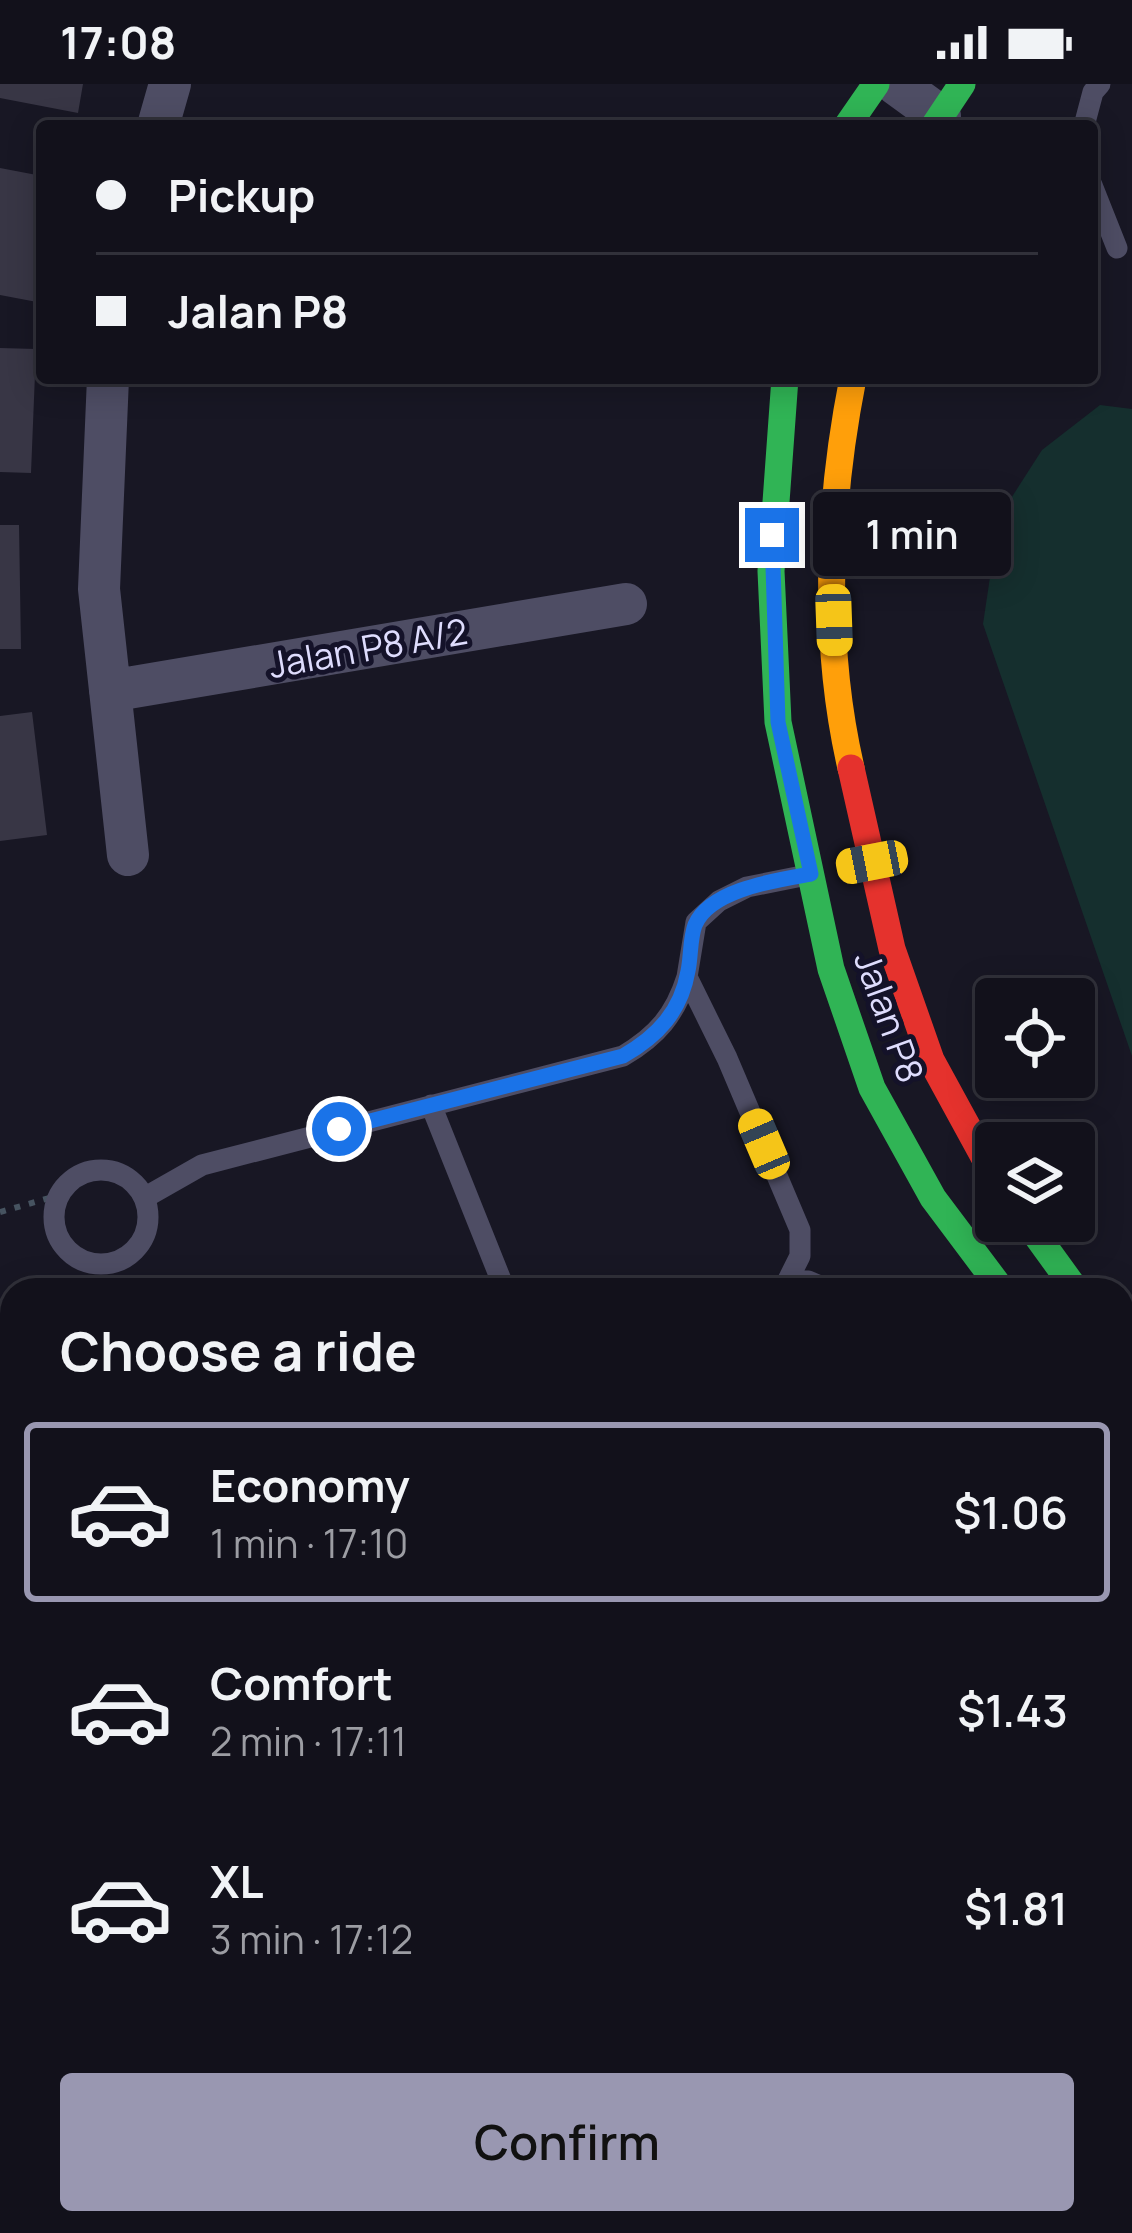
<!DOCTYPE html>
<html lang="en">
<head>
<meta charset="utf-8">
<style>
  :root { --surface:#12111b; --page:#1f1f28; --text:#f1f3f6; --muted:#9c9da3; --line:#31313a; --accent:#9997b1 }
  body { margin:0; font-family:Manrope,sans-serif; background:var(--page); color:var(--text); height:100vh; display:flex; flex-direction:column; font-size:45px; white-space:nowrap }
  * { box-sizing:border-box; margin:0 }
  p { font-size:39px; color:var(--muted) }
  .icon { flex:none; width:66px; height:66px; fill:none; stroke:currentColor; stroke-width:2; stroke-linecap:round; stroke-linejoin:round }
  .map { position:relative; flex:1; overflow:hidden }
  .panel { position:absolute; left:0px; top:1194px; width:1134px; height:957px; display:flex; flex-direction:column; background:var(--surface); border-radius:36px 36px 0 0; box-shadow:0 6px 30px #0003,0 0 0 3px var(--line) }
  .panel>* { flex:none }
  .guide { position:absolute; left:36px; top:36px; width:1062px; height:264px; border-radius:12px; box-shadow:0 6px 30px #0003,0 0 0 3px var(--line); display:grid; align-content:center; height:264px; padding:0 60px; background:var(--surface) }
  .tools { position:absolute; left:975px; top:894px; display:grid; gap:24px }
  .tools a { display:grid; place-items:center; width:120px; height:120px; border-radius:12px; background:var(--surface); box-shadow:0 6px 30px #0003,0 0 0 3px var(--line); font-size:60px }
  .end { position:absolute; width:54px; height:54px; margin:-27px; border:15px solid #1a73e8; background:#fff; box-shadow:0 0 0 6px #fff }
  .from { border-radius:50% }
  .bubble { position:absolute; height:84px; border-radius:12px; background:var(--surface); box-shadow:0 6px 30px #0003,0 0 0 3px var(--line); font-size:39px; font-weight:600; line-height:84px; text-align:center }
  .car { position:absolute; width:36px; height:72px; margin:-36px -18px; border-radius:15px; box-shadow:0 0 9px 3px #0007; background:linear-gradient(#f5c518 24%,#345 0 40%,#f5c518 0 76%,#345 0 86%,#f5c518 0) }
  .guide b { display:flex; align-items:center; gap:42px; height:114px; font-size:45px }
  .guide b+b { border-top:3px solid var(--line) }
  .guide i { width:30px; height:30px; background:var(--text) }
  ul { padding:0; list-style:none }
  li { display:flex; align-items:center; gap:36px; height:180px; margin:0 24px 18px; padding:0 36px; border:6px solid transparent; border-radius:12px }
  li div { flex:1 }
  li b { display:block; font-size:45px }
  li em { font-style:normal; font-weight:600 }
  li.on { border-color:var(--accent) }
  li>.icon { width:108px; height:108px; stroke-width:1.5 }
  h2 { padding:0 60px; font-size:54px; line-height:144px }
  .action { display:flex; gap:24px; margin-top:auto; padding:24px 60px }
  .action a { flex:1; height:138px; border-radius:12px; background:var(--accent); color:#111; font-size:48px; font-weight:600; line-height:138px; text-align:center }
  .status { display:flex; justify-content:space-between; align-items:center; height:84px; padding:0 60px; background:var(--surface); direction:ltr }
  .status svg { height:33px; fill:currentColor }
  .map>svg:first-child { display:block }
  .green { fill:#152f2e }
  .water { fill:#132a49 }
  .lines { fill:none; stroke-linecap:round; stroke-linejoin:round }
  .ferry { stroke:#70c2f8; stroke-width:3; stroke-dasharray:15 12; stroke-linecap:butt }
  .building { fill:#383645 }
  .path { stroke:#465360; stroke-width:6; stroke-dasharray:6 9; stroke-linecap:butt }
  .lane { stroke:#4e4d64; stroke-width:21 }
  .street { stroke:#4e4d64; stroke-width:42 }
  .fast { stroke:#30b455; stroke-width:27 }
  .slow { stroke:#ff9f0a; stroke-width:27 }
  .jam { stroke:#e5322d; stroke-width:27 }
  .route { stroke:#1a73e8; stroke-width:15 }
  .labels { text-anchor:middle; stroke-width:10; stroke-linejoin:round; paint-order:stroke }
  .street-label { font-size:36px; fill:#dedcfd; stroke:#141229 }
</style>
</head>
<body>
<div class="status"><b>17:08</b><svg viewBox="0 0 49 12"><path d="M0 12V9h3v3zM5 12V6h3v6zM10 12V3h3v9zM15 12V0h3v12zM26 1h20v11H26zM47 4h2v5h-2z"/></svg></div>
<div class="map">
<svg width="1132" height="2149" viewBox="0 0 1132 2149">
  <rect width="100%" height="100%" fill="#181724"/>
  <path class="green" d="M 1100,321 L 1132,325 L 1132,972 L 983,540 L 999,433 L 1042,366 Z"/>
  <path class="water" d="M 0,1659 L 12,1678 L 12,2139 L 265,2139 L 269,2149 L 0,2149 Z"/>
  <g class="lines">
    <path class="ferry" d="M 0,1848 L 8,1848 L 0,1866"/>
  </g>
  <path class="building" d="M 0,0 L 83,0 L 78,29 L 0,14 Z
    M 0,84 L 42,92 L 42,192 L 37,218 L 0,211 Z
    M 0,264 L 36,265 L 31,389 L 0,388 Z
    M 0,441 L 19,441 L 21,565 L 0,565 Z
    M 32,628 L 47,751 L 0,757 L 0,632 Z"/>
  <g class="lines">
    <path class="path" d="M 0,1128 L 60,1111
      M 0,1307 L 12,1343
      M 8,1848 L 12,1846"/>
    <path class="lane" d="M 1084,42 L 1093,8 L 1100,0
      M 1092,101 L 1117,164
      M 431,1021 L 505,1206
      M54 1133a47 47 0 1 1 94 0a47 47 0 1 1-94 0Z
      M 144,1114 L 202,1081 L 623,972 C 657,952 675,931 687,893
      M 790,1196 L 808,1197 L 829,1206
      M 783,1206 L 800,1172 L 800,1146 L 727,974 L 687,893 L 696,838 L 719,817 L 747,803 L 807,791
      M 1122,1983 L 1132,1979
      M 1106,2139 L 1110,2149"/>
    <path class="street" d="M 896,0 L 940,32
      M 158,42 L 170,0
      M 108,294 L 99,505 L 128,771
      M 110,607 L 626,520"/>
    <path class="fast" d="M 847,42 L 876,0
      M 934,42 L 962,0
      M 785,294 L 771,487 L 778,638 L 831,885 L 872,1004 L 933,1114 L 1002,1206
      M 1026,1137 L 1076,1206
      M 1126,1373 L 1132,1414
      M 352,2149 L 367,2139
      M 506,2149 L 520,2139"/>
    <path class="slow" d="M 851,684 C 822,559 828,420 853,294
      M 1122,1735 L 1132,1729"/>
    <path class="jam" d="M 851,684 L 892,865 L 931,976 L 996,1095
      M 1122,1270 L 1132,1284
      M 1122,1602 L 1132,1576"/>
  </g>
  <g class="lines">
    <path class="route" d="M 339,1045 L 623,972 C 658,952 681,927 688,887 C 691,873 690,854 695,841 C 710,805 778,796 811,790 L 778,638 L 772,451"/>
  </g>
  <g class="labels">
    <g class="street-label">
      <text transform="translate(368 564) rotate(-10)" y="13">Jalan P8 A/2</text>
      <text transform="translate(889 933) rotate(70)" y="13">Jalan P8</text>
    </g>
  </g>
</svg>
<div class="tools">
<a><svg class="icon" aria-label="locate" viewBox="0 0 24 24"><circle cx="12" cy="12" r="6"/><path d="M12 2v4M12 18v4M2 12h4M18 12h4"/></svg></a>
<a><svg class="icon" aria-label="layers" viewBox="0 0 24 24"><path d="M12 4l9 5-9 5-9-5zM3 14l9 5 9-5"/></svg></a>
</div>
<i class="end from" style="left:339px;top:1045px"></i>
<i class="end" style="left:772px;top:451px"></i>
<div class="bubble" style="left:813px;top:408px;width:198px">1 min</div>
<i class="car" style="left:834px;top:536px;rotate:178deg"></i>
<i class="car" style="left:872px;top:778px;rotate:259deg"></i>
<i class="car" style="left:764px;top:1060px;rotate:337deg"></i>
<div class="guide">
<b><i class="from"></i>Pickup</b>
<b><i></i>Jalan P8</b>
</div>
<section class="panel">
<h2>Choose a ride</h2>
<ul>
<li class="on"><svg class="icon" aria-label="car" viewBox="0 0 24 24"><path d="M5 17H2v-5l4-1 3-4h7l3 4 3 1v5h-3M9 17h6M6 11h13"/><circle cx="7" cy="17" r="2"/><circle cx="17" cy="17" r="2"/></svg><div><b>Economy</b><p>1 min · 17:10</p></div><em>$1.06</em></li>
<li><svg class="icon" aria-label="car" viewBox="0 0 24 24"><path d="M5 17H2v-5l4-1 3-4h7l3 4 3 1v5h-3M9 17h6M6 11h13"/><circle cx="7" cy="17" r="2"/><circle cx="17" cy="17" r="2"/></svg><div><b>Comfort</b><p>2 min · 17:11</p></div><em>$1.43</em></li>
<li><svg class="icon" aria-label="car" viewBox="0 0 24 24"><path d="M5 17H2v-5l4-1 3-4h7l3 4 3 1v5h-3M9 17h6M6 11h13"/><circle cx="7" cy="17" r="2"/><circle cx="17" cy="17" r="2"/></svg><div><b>XL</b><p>3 min · 17:12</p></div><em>$1.81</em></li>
</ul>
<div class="action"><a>Confirm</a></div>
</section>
</div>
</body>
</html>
